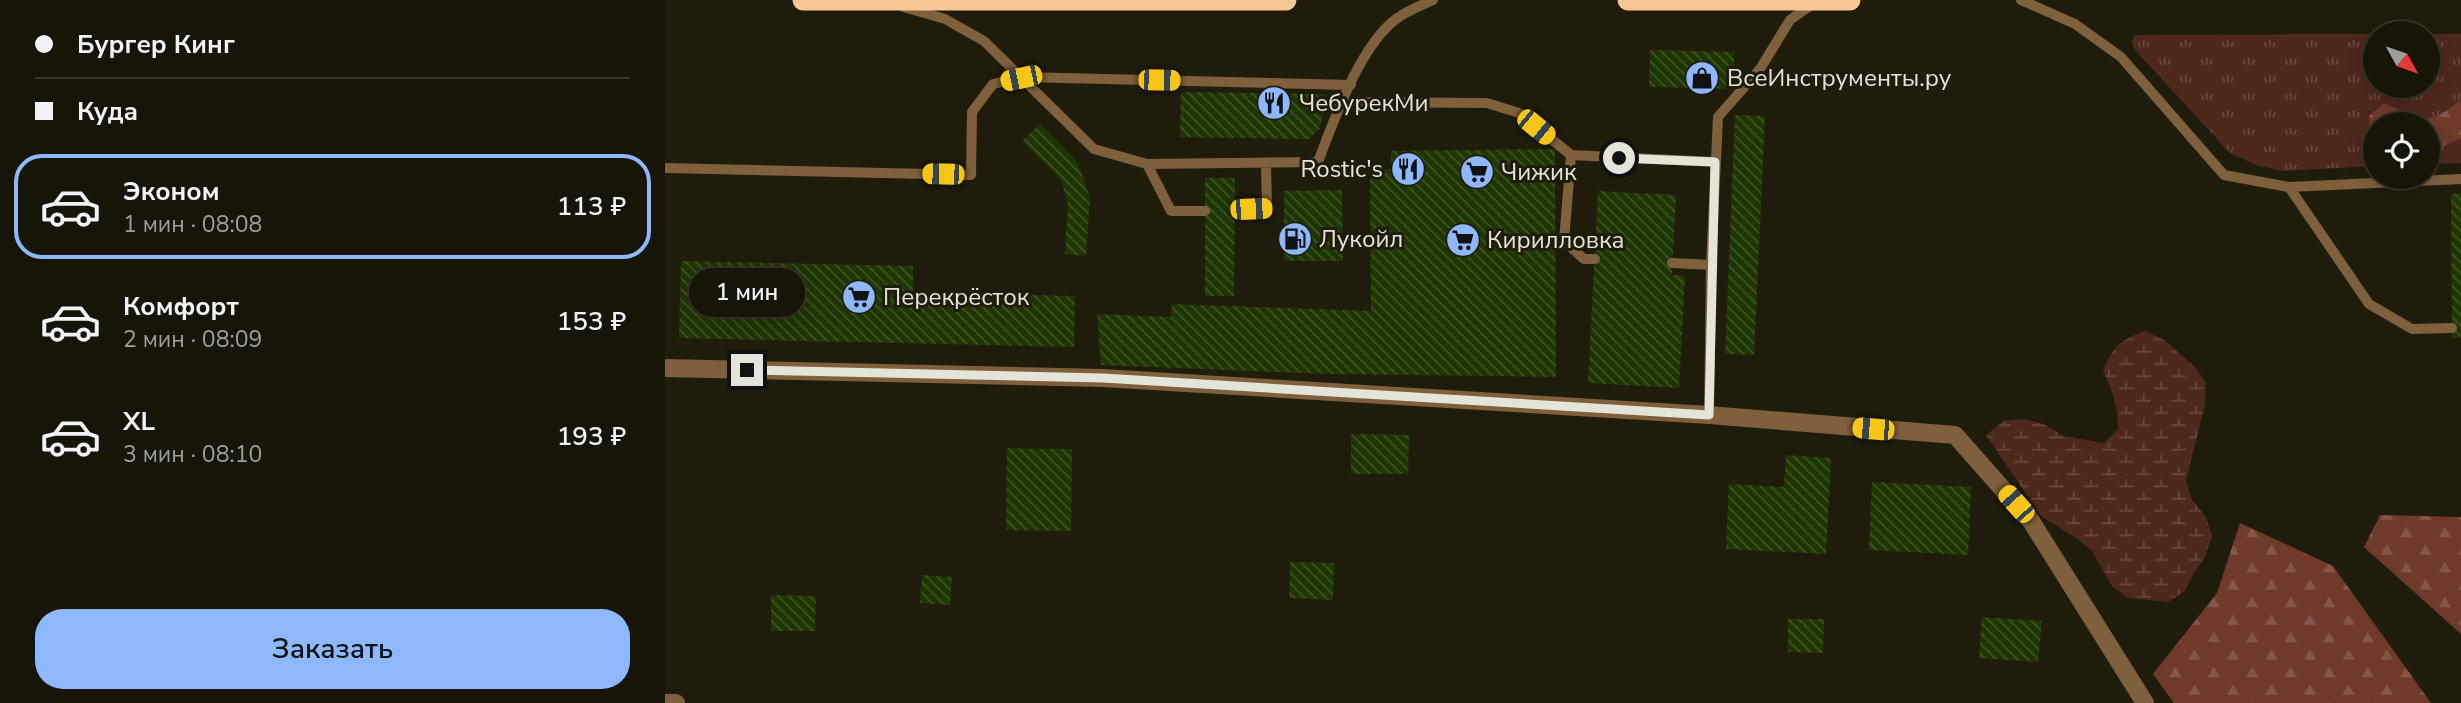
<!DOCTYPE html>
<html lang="ru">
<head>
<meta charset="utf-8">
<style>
  :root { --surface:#171508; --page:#201e12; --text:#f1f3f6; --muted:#9e9f9c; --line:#363429; --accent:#8db9fc }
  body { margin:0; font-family:"Nunito Sans",sans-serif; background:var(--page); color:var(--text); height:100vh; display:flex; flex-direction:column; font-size:26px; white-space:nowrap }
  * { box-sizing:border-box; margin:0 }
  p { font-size:23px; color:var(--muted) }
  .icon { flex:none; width:38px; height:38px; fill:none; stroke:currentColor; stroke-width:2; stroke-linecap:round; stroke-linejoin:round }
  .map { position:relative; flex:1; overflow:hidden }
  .details { display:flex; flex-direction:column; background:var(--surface); width:665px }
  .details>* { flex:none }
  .banner { display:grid; align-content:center; height:154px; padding:0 35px; background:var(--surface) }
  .needle { width:46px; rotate:130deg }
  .controls { position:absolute; left:1698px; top:21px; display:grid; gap:14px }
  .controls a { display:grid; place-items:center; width:77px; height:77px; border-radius:50%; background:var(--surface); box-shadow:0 4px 18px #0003,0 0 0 2px var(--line); font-size:35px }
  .end { position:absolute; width:32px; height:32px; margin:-16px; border:9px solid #e5e4d9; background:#111; box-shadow:0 0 0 4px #111 }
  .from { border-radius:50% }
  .bubble { position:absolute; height:49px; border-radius:24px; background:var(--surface); box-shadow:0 4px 18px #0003,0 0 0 2px var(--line); font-size:23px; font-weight:600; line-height:49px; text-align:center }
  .car { position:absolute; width:21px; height:42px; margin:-21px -10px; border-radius:9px; box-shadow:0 0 5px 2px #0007; background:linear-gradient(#f5c518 24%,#345 0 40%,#f5c518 0 76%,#345 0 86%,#f5c518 0) }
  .banner b { display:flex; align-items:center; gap:24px; height:66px; font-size:26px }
  .banner b+b { border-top:2px solid var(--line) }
  .banner i { width:18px; height:18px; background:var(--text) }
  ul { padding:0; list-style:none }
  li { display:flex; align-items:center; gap:21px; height:105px; margin:0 14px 10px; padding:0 21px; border:4px solid transparent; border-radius:28px }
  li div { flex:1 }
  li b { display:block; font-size:26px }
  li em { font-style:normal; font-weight:600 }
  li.selected { border-color:var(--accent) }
  li>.icon { width:63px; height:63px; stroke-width:1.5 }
  .button { display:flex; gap:14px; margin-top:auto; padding:14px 35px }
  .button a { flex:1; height:80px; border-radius:28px; background:var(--accent); color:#111; font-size:28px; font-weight:600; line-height:80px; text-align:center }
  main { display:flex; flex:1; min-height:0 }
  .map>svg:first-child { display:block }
  .grass { fill:url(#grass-tufts) }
  .forest { fill:url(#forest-firs) }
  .wetland { fill:url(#wetland-marsh) }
  .building { fill:url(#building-back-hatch) }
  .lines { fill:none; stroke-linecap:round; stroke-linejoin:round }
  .lane { stroke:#7e603d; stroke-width:10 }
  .street { stroke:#7e603d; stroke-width:18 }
  .highway { stroke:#f6c795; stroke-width:21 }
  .route { stroke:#e5e4d9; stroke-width:9 }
  .labels { text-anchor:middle; stroke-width:6; stroke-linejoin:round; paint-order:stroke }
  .poi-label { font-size:24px; fill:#e5e4d9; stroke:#1f1c0b; text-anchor:start }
</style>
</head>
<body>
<main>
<section class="details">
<div class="banner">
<b><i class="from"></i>Бургер Кинг</b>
<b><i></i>Куда</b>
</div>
<ul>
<li class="selected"><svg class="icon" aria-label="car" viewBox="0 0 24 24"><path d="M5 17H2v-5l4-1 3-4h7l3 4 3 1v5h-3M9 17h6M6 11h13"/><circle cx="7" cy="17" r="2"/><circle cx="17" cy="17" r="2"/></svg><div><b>Эконом</b><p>1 мин · 08:08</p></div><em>113 ₽</em></li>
<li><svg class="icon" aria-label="car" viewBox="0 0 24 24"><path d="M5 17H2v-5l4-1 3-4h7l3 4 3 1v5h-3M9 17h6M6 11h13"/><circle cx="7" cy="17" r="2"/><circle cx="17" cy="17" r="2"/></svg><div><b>Комфорт</b><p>2 мин · 08:09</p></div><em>153 ₽</em></li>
<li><svg class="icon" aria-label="car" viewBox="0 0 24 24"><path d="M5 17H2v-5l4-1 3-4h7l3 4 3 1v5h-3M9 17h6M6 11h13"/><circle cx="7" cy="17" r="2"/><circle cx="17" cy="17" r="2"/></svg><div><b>XL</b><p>3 мин · 08:10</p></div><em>193 ₽</em></li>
</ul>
<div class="button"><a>Заказать</a></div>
</section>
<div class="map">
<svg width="1796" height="703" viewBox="0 0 1796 703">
  <defs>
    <pattern id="grass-tufts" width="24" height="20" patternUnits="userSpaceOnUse" patternTransform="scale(1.75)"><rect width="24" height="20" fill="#4e281d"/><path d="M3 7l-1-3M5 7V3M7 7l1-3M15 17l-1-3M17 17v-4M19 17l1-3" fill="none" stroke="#67473d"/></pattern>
    <pattern id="forest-firs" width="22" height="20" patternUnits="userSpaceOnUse" patternTransform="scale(1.75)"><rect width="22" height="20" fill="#703a2b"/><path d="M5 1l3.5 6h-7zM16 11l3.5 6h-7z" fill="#845649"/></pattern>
    <pattern id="wetland-marsh" width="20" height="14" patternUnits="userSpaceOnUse" patternTransform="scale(1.75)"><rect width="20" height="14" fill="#4e281d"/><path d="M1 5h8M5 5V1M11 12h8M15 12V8" fill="none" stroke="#67473d"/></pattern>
    <pattern id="building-back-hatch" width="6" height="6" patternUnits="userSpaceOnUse" patternTransform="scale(1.75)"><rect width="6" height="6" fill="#1e3602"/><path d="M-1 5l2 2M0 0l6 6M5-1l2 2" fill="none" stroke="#3f5326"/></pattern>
  </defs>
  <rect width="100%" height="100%" fill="#1f1c0b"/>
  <path class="grass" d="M 1710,34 L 1710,86 L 1762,86 L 1762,34 L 1796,34 L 1796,163 L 1762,164 L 1762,124 L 1710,124 L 1710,166 L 1618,171 L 1591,165 L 1565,153 L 1470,50 L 1467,43 L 1469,35 Z"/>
  <path class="forest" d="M 1796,100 L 1796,138 L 1772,149 L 1762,147 L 1762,124 L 1710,124 L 1710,138 L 1705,137 L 1704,116 L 1719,103 L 1757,120 L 1777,114 Z
    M 1715,515 L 1796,517 L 1796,634 L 1699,547 Z
    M 1575,523 L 1668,566 L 1766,703 L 1509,703 L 1488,674 L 1552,593 Z"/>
  <path class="wetland" d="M 1480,331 L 1499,340 L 1530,367 L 1541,383 L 1540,404 L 1521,481 L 1527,500 L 1541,517 L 1547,536 L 1540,557 L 1529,573 L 1520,591 L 1503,602 L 1463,598 L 1447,586 L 1427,551 L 1411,538 L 1376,516 L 1321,435 L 1339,421 L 1360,419 L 1381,425 L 1398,436 L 1439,443 L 1453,429 C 1453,407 1448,391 1438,371 C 1448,346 1455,340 1480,331 Z"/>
  <path class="building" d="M 985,50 L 1069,52 L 1069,89 L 984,87 Z
    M 516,92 L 660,94 L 659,108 L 655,128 L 644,139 L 515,137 Z
    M 1070,115 L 1100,116 L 1089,355 L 1060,354 Z
    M 375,124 L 413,163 L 425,198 L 421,256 L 400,254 L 403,205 L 396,179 L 357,141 Z
    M 890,149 L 891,377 L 665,374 L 436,365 L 432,314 L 506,317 L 507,304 L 706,311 L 705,169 L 726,169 L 726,151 Z
    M 540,178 L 570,178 L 569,296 L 540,296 Z
    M 677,190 L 678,261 L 619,261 L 619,191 Z
    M 933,191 L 1011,195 L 1007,275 L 1020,276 L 1014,388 L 923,383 Z
    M 1796,193 L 1796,338 L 1787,338 L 1786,194 Z
    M 16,261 L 248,266 L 248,292 L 410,296 L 409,347 L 14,338 Z
    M 686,434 L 744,435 L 743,474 L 686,474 Z
    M 342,448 L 407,449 L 406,531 L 341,530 Z
    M 1121,455 L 1166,458 L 1161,554 L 1061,549 L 1064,484 L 1119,487 Z
    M 1207,482 L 1306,487 L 1303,555 L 1204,550 Z
    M 625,562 L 669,563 L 668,600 L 624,598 Z
    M 257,575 L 287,577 L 285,605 L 255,603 Z
    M 106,595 L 151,596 L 150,631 L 106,631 Z
    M 1317,617 L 1377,621 L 1373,662 L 1314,658 Z
    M 1123,619 L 1159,619 L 1158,653 L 1123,652 Z"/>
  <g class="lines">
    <path class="lane" d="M 1356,0 L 1410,24 L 1456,57 L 1559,175 L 1624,187 L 1796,179
      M 239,7 L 280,19 L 319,41 L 429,149 L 482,164 L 653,162 C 669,120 696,42 734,17 C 744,10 757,5 768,0
      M 678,102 L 822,103 L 854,113 L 906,155 L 1050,162
      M 906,155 L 899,241 L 919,259 L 930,259
      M 482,164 L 506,211 L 540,211
      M 0,168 L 306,175 L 307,112 L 328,84 L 356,77 L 686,85
      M 1624,187 L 1704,304 L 1747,329 L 1787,328
      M 570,209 L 602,208 L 601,164
      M 1007,263 L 1046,265
      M 1044,415 L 1046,265 L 1053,117 L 1095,69 L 1125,20 L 1149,3"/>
    <path class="street" d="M 0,368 L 438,378 L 1044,415 L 1290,435 L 1366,521 L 1480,703
      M 0,703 L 11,703"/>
    <path class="highway" d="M 138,0 L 621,0
      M 963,0 L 1185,0"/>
  </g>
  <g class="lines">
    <path class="route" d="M 82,370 L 438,378 L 1044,415 L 1050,162 L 954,158"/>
  </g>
  <defs>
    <g id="shop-disc" transform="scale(1.75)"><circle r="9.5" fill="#8db9fc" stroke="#1f1c0b"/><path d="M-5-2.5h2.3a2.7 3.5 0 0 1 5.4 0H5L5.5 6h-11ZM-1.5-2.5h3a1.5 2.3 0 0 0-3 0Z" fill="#111"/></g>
    <g id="restaurant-disc" transform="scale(1.75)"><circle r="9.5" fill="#8db9fc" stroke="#1f1c0b"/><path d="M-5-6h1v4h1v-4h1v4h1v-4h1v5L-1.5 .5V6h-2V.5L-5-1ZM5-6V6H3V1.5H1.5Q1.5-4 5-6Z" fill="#111"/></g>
    <g id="supermarket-disc" transform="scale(1.75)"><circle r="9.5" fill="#8db9fc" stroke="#1f1c0b"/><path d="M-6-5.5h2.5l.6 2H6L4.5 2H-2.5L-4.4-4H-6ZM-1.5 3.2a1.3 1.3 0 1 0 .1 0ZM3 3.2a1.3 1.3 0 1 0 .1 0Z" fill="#111"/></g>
    <g id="fuel-disc" transform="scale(1.75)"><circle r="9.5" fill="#8db9fc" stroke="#1f1c0b"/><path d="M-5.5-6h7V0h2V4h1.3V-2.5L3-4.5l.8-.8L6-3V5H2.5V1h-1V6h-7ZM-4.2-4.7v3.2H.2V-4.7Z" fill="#111"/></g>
  </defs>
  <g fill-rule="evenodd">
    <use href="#shop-disc" x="1037" y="78"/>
    <use href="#restaurant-disc" x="609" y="103"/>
    <use href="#restaurant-disc" x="743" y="169"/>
    <use href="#supermarket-disc" x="812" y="172"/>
    <use href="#fuel-disc" x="630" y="239"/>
    <use href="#supermarket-disc" x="798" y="240"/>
    <use href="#supermarket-disc" x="194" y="297"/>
  </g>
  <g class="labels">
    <g class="poi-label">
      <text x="1062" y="86">ВсеИнструменты.ру</text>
      <text x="634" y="111">ЧебурекМи</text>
      <text x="718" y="177" text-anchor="end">Rostic's</text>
      <text x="836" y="180">Чижик</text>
      <text x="654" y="247">Лукойл</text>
      <text x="822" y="248">Кирилловка</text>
      <text x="218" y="305">Перекрёсток</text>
    </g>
  </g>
</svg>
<div class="controls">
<a><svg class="needle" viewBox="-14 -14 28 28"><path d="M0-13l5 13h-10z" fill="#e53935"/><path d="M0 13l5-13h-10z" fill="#9e9f9c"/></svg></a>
<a><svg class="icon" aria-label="locate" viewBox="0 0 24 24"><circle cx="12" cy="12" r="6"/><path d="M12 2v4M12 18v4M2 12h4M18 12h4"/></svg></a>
</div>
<i class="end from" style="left:954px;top:158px"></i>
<i class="end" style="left:82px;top:370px"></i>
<div class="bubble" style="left:24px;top:268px;width:116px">1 мин</div>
<i class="car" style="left:356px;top:78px;rotate:258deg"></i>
<i class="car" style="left:494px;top:80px;rotate:91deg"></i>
<i class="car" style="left:871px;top:127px;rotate:129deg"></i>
<i class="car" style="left:278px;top:174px;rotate:271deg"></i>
<i class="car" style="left:586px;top:209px;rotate:88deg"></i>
<i class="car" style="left:1208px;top:429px;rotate:275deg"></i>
<i class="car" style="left:1351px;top:504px;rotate:318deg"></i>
</div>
</main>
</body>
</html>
